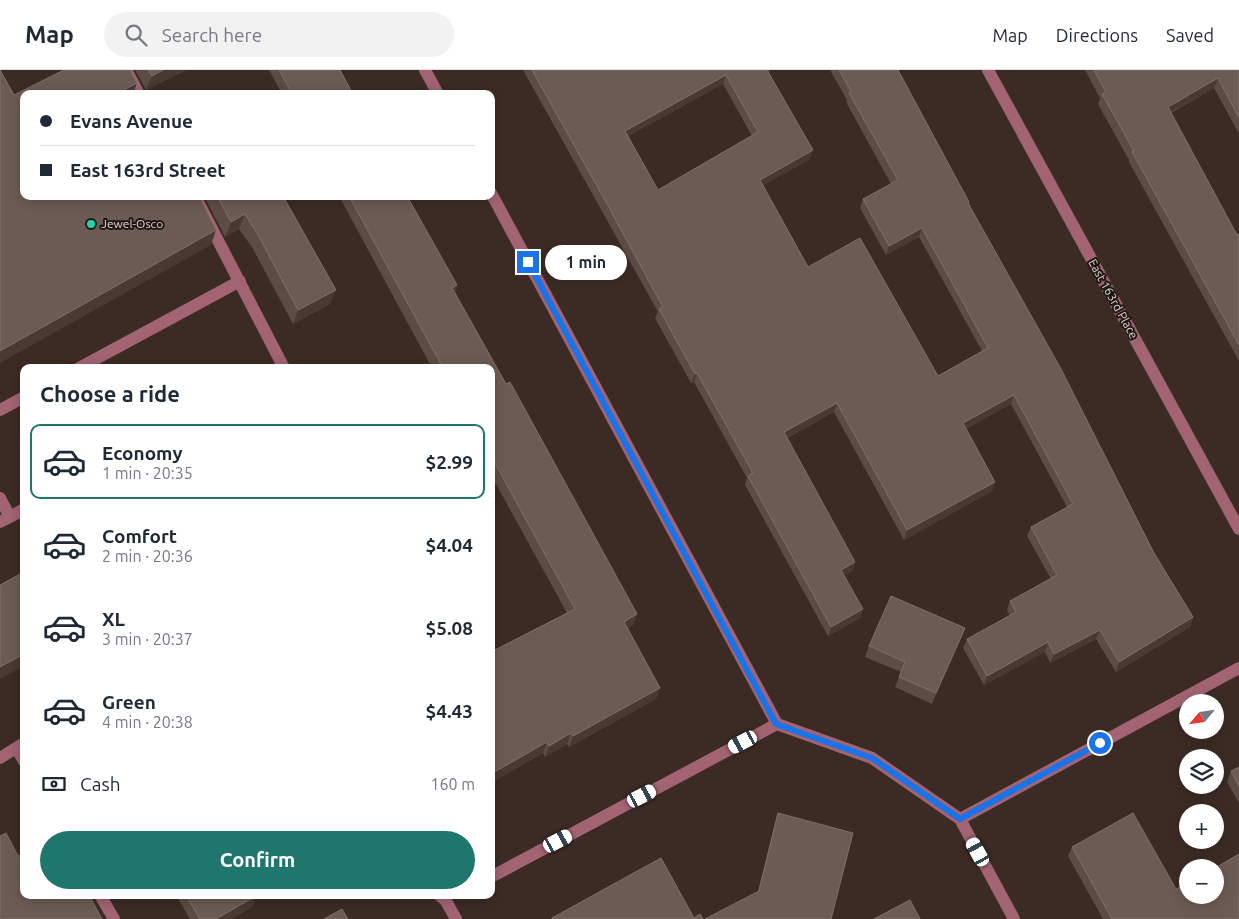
<!DOCTYPE html>
<html lang="en">
<head>
<meta charset="utf-8">
<style>
  :root { --surface:#fff; --page:#f2f2f3; --text:#1f2937; --muted:#747a83; --line:#e0e1e3; --accent:#1f766d }
  body { margin:0; font-family:Ubuntu,sans-serif; background:var(--page); color:var(--text); height:100vh; display:flex; flex-direction:column; font-size:19px; white-space:nowrap }
  * { box-sizing:border-box; margin:0 }
  p { font-size:16px; color:var(--muted) }
  .icon { flex:none; width:28px; height:28px; fill:none; stroke:currentColor; stroke-width:2; stroke-linecap:round; stroke-linejoin:round }
  .map { position:relative; flex:1; overflow:hidden }
  .panel { position:absolute; left:20px; top:294px; width:475px; height:535px; display:flex; flex-direction:column; background:var(--surface); border-radius:10px; box-shadow:0 2px 12px #0003 }
  .panel>* { flex:none }
  .top-card { position:absolute; left:20px; top:20px; width:475px; height:110px; border-radius:10px; box-shadow:0 2px 12px #0003; display:grid; align-content:center; height:110px; padding:0 20px; background:var(--surface) }
  .needle { width:32px; rotate:241deg }
  .controls { position:absolute; left:1179px; top:624px; display:grid; gap:10px }
  .controls a { display:grid; place-items:center; width:45px; height:45px; border-radius:50%; background:var(--surface); box-shadow:0 2px 12px #0003; font-size:25px }
  .end { position:absolute; width:22px; height:22px; margin:-11px; border:6px solid #1a73e8; background:#fff; box-shadow:0 0 0 2px #fff }
  .from { border-radius:50% }
  .bubble { position:absolute; height:35px; border-radius:18px; background:var(--surface); box-shadow:0 2px 12px #0003; font-size:16px; font-weight:600; line-height:35px; text-align:center }
  .car { position:absolute; width:15px; height:30px; margin:-15px -8px; border-radius:6px; box-shadow:0 0 4px 1px #0007; background:linear-gradient(#fff 24%,#345 0 40%,#fff 0 76%,#345 0 86%,#fff 0) }
  .top-card b { display:flex; align-items:center; gap:18px; height:48px; font-size:19px }
  .top-card b+b { border-top:1px solid var(--line) }
  .top-card i { width:12px; height:12px; background:var(--text) }
  ul { padding:0; list-style:none }
  li { display:flex; align-items:center; gap:15px; height:75px; margin:0 10px 8px; padding:0 10px; border:2px solid transparent; border-radius:10px }
  li div { flex:1 }
  li b { display:block; font-size:19px }
  li em { font-style:normal; font-weight:600 }
  li.current { border-color:var(--accent) }
  li>.icon { width:45px; height:45px; stroke-width:1.5 }
  h2 { padding:0 20px; font-size:22px; line-height:60px }
  .pay { display:flex; align-items:center; gap:12px; height:55px; padding:0 20px; font-size:19px }
  .pay p { margin-inline-start:auto }
  .cta { display:flex; gap:10px; margin-top:auto; padding:10px 20px }
  .cta a { flex:1; height:58px; border-radius:30px; background:var(--accent); color:#fff; font-size:20px; font-weight:600; line-height:58px; text-align:center }
  header { display:flex; align-items:center; gap:30px; box-sizing:border-box; height:70px; padding:0 25px; background:var(--surface); border-bottom:1px solid var(--line) }
  header strong { font-size:24px }
  nav { display:flex; gap:28px; margin-inline-start:auto; font-size:18px }
  .search { width:350px; height:45px; background:var(--page); display:flex; align-items:center; gap:12px; box-sizing:border-box; padding:0 18px; border-radius:28px; color:var(--muted); font-size:19px }
  .map>svg:first-child { display:block }
  .lines { fill:none; stroke-linecap:round; stroke-linejoin:round }
  .minor { stroke:#a26373; stroke-width:12 }
  .wall { fill:#5d4c45; fill-rule:evenodd }
  .shaded-wall { fill:#4a3832 }
  .building { fill:#6c5b54; stroke:#7f6f68; fill-rule:evenodd }
  .route { stroke:#1a73e8; stroke-width:6 }
  .poi-dot { fill:#1fd5b0; stroke:#1e1613; stroke-width:2 }
  .labels { text-anchor:middle; stroke-width:4; stroke-linejoin:round; paint-order:stroke }
  .poi-label { font-size:12px; fill:#e5d9d5; stroke:#1e1613; text-anchor:start }
  .street-label { font-size:12px; fill:#e5d9d5; stroke:#1e1613 }
</style>
</head>
<body>
<header>
<strong>Map</strong>
<div class="search"><svg class="icon" aria-label="search" viewBox="0 0 24 24"><circle cx="10" cy="10" r="6"/><path d="M15 15l6 6"/></svg>Search here</div>
<nav><a>Map</a><a>Directions</a><a>Saved</a></nav>
</header>
<div class="map">
<svg width="1239" height="849" viewBox="0 0 1239 849">
  <rect width="100%" height="100%" fill="#3c2b25"/>
  <g class="lines">
    <path class="minor" d="M 126,0 L 139,24
      M 425,0 L 438,24
      M 988,0 L 1239,459
      M 491,123 L 777,654 L 872,688 L 960,749 L 1014,849
      M 195,126 L 284,298
      M 79,298 L 240,211
      M 0,340 L 24,327
      M 0,428 L 10,447 L 0,452
      M 10,447 L 24,439
      M 16,678 L 24,691
      M 0,688 L 24,673
      M 960,749 L 1239,598
      M 491,807 L 777,654
      M 100,825 L 114,849
      M 439,825 L 446,831 L 456,849"/>
  </g>
  <path class="wall" d="M 135,0 L 186,0 L 146,20 Z
    M 269,0 L 340,0 L 353,24 L 282,24 Z
    M 523,0 L 770,0 L 769,2 L 810,89 L 763,115 L 808,197 L 938,306 L 982,281 L 919,167 L 886,185 L 860,138 L 863,129 L 891,114 L 846,32 L 847,30 L 830,0 L 898,0 L 969,132 L 968,134 L 1154,483 L 1193,547 L 1190,557 L 1116,602 L 1096,569 L 1050,593 L 1045,582 L 984,615 L 963,578 L 967,569 L 1010,546 L 1007,540 L 1010,531 L 1051,509 L 1027,466 L 1031,457 L 1067,437 L 1011,334 L 966,359 L 995,412 L 992,421 L 904,470 L 834,342 L 787,368 L 855,492 L 852,501 L 844,505 L 860,548 L 828,566 L 745,415 L 747,408 L 694,312 L 691,313 L 655,248 L 658,242 L 603,143 ZM 723,14 L 752,66 L 658,120 L 628,66 Z
    M 1085,0 L 1239,0 L 1239,61 L 1238,62 L 1214,18 L 1171,43 L 1237,165 L 1239,164 L 1239,291 L 1129,92 L 1129,90 L 1098,34 L 1100,28 Z
    M 204,126 L 283,126 L 330,234 L 293,254 L 252,177 L 239,159 L 225,167 Z
    M 339,126 L 407,126 L 457,215 L 455,222 L 506,314 L 637,544 L 633,555 L 628,558 L 660,618 L 656,629 L 569,677 L 567,674 L 545,687 L 543,683 L 491,713 L 491,582 L 567,543 L 491,405 L 491,298 L 432,298 Z
    M 965,558 L 932,634 L 895,617 L 901,602 L 865,587 L 869,576 Z
    M 1239,697 L 1239,733 L 1227,712 L 1231,701 Z
    M 778,743 L 831,849 L 758,821 L 775,753 Z
    M 1072,777 L 1176,819 L 1239,849 L 1103,849 L 1068,786 Z
    M 176,825 L 256,825 L 252,837 L 231,849 L 190,849 Z"/>
  <path class="shaded-wall" d="M 163,0 L 186,0 L 146,20 L 152,6 Z
    M 726,5 L 723,14 L 622,70 L 625,61 Z
    M 1218,8 L 1214,18 L 1164,46 L 1168,37 Z
    M 137,13 L 133,24 L 121,24 L 122,21 Z
    M 813,80 L 810,89 L 757,119 L 760,110 Z
    M 245,144 L 239,159 L 225,167 L 231,152 Z
    M 922,158 L 919,167 L 886,185 L 889,176 Z
    M 216,160 L 211,175 L 0,293 L 0,281 Z
    M 457,215 L 453,227 L 452,218 Z
    M 336,220 L 330,234 L 293,254 L 298,240 Z
    M 697,303 L 694,312 L 691,313 L 695,304 Z
    M 1014,325 L 1011,334 L 959,363 L 963,353 Z
    M 837,333 L 834,342 L 780,371 L 784,362 Z
    M 995,412 L 992,421 L 904,470 L 907,460 Z
    M 855,492 L 852,501 L 838,509 L 841,500 Z
    M 863,539 L 860,548 L 828,566 L 831,557 Z
    M 637,544 L 633,555 L 620,563 L 624,552 Z
    M 1193,547 L 1190,557 L 1116,602 L 1119,592 Z
    M 965,558 L 961,569 L 932,634 L 936,623 Z
    M 1100,560 L 1096,569 L 1050,593 L 1054,584 Z
    M 1048,572 L 1045,582 L 984,615 L 987,606 Z
    M 24,584 L 24,596 L 0,609 L 0,597 Z
    M 660,618 L 656,629 L 569,677 L 573,666 Z
    M 571,663 L 567,674 L 545,687 L 549,676 Z
    M 547,672 L 543,683 L 491,713 L 491,704 Z
    M 256,826 L 252,837 L 231,849 L 216,849 Z"/>
  <path class="building" d="M 0,0 L 14,25 L 64,0 L 130,0 L 137,13 L 122,21 L 124,24 L 24,24 L 24,126 L 199,126 L 216,160 L 0,281 Z
    M 148,0 L 163,0 L 152,6 Z
    M 279,0 L 340,0 L 353,24 L 292,24 Z
    M 532,0 L 767,0 L 813,80 L 760,110 L 808,197 L 860,168 L 938,306 L 988,278 L 922,158 L 889,176 L 863,129 L 898,110 L 849,23 L 851,22 L 839,0 L 898,0 L 969,132 L 968,133 L 1061,299 L 1154,483 L 1193,547 L 1119,592 L 1100,560 L 1054,584 L 1048,572 L 987,606 L 967,569 L 1016,542 L 1010,531 L 1057,505 L 1031,457 L 1073,434 L 1014,325 L 963,353 L 995,412 L 907,460 L 837,333 L 784,362 L 855,492 L 841,500 L 863,539 L 831,557 L 748,406 L 753,403 L 697,303 L 695,304 L 659,239 L 663,237 L 607,134 ZM 726,5 L 758,62 L 658,120 L 625,61 Z
    M 1094,0 L 1239,0 L 1239,48 L 1218,8 L 1168,37 L 1237,165 L 1239,164 L 1239,275 L 1132,82 L 1134,81 L 1102,24 L 1106,22 Z
    M 217,126 L 283,126 L 336,220 L 298,240 L 257,163 L 245,144 L 231,152 Z
    M 349,126 L 407,126 L 457,215 L 452,218 L 506,314 L 510,312 L 637,544 L 624,552 L 660,618 L 573,666 L 571,663 L 549,676 L 547,672 L 491,704 L 491,582 L 575,539 L 491,386 L 491,298 L 443,298 Z
    M 24,502 L 24,584 L 0,597 L 0,515 Z
    M 891,526 L 965,558 L 936,623 L 899,607 L 905,592 L 869,576 Z
    M 1239,697 L 1239,716 L 1231,701 Z
    M 778,743 L 853,763 L 831,849 L 705,849 L 759,821 Z
    M 1133,743 L 1176,819 L 1188,813 L 1188,825 L 1215,825 L 1215,798 L 1239,784 L 1239,849 L 1112,849 L 1072,777 Z
    M 6,763 L 18,786 L 24,784 L 24,825 L 89,825 L 102,849 L 0,849 L 0,766 Z
    M 661,788 L 694,848 L 700,844 L 703,849 L 552,849 L 552,848 Z
    M 186,825 L 256,825 L 256,826 L 216,849 L 200,849 Z
    M 910,830 L 920,849 L 874,849 Z
    M 342,839 L 348,849 L 324,849 Z"/>
  <g class="lines">
    <path class="route" d="M 528,192 L 776,654 L 872,688 L 960,749 L 1100,673"/>
  </g>
  <circle class="poi-dot" cx="91" cy="154" r="5"/>
  <g class="labels">
    <g class="poi-label">
      <text x="101" y="158">Jewel-Osco</text>
    </g>
    <g class="street-label">
      <text transform="translate(1113 229) rotate(61)" y="4">East 163rd Place</text>
    </g>
  </g>
</svg>
<div class="controls">
<a><svg class="needle" viewBox="-14 -14 28 28"><path d="M0-13l5 13h-10z" fill="#e53935"/><path d="M0 13l5-13h-10z" fill="#747a83"/></svg></a>
<a><svg class="icon" aria-label="layers" viewBox="0 0 24 24"><path d="M12 4l9 5-9 5-9-5zM3 14l9 5 9-5"/></svg></a>
<a>+</a>
<a>−</a>
</div>
<i class="end from" style="left:1100px;top:673px"></i>
<i class="end" style="left:528px;top:192px"></i>
<div class="bubble" style="left:545px;top:175px;width:82px">1 min</div>
<i class="car" style="left:743px;top:672px;rotate:242deg"></i>
<i class="car" style="left:642px;top:726px;rotate:62deg"></i>
<i class="car" style="left:558px;top:771px;rotate:62deg"></i>
<i class="car" style="left:978px;top:782px;rotate:331deg"></i>
<div class="top-card">
<b><i class="from"></i>Evans Avenue</b>
<b><i></i>East 163rd Street</b>
</div>
<section class="panel">
<h2>Choose a ride</h2>
<ul>
<li class="current"><svg class="icon" aria-label="car" viewBox="0 0 24 24"><path d="M5 17H2v-5l4-1 3-4h7l3 4 3 1v5h-3M9 17h6M6 11h13"/><circle cx="7" cy="17" r="2"/><circle cx="17" cy="17" r="2"/></svg><div><b>Economy</b><p>1 min · 20:35</p></div><em>$2.99</em></li>
<li><svg class="icon" aria-label="car" viewBox="0 0 24 24"><path d="M5 17H2v-5l4-1 3-4h7l3 4 3 1v5h-3M9 17h6M6 11h13"/><circle cx="7" cy="17" r="2"/><circle cx="17" cy="17" r="2"/></svg><div><b>Comfort</b><p>2 min · 20:36</p></div><em>$4.04</em></li>
<li><svg class="icon" aria-label="car" viewBox="0 0 24 24"><path d="M5 17H2v-5l4-1 3-4h7l3 4 3 1v5h-3M9 17h6M6 11h13"/><circle cx="7" cy="17" r="2"/><circle cx="17" cy="17" r="2"/></svg><div><b>XL</b><p>3 min · 20:37</p></div><em>$5.08</em></li>
<li><svg class="icon" aria-label="car" viewBox="0 0 24 24"><path d="M5 17H2v-5l4-1 3-4h7l3 4 3 1v5h-3M9 17h6M6 11h13"/><circle cx="7" cy="17" r="2"/><circle cx="17" cy="17" r="2"/></svg><div><b>Green</b><p>4 min · 20:38</p></div><em>$4.43</em></li>
</ul>
<div class="pay"><svg class="icon" aria-label="cash" viewBox="0 0 24 24"><path d="M3 7h18v10H3z"/><circle cx="12" cy="12" r="2"/></svg>Cash<p>160 m</p></div>
<div class="cta"><a>Confirm</a></div>
</section>
</div>
</body>
</html>
